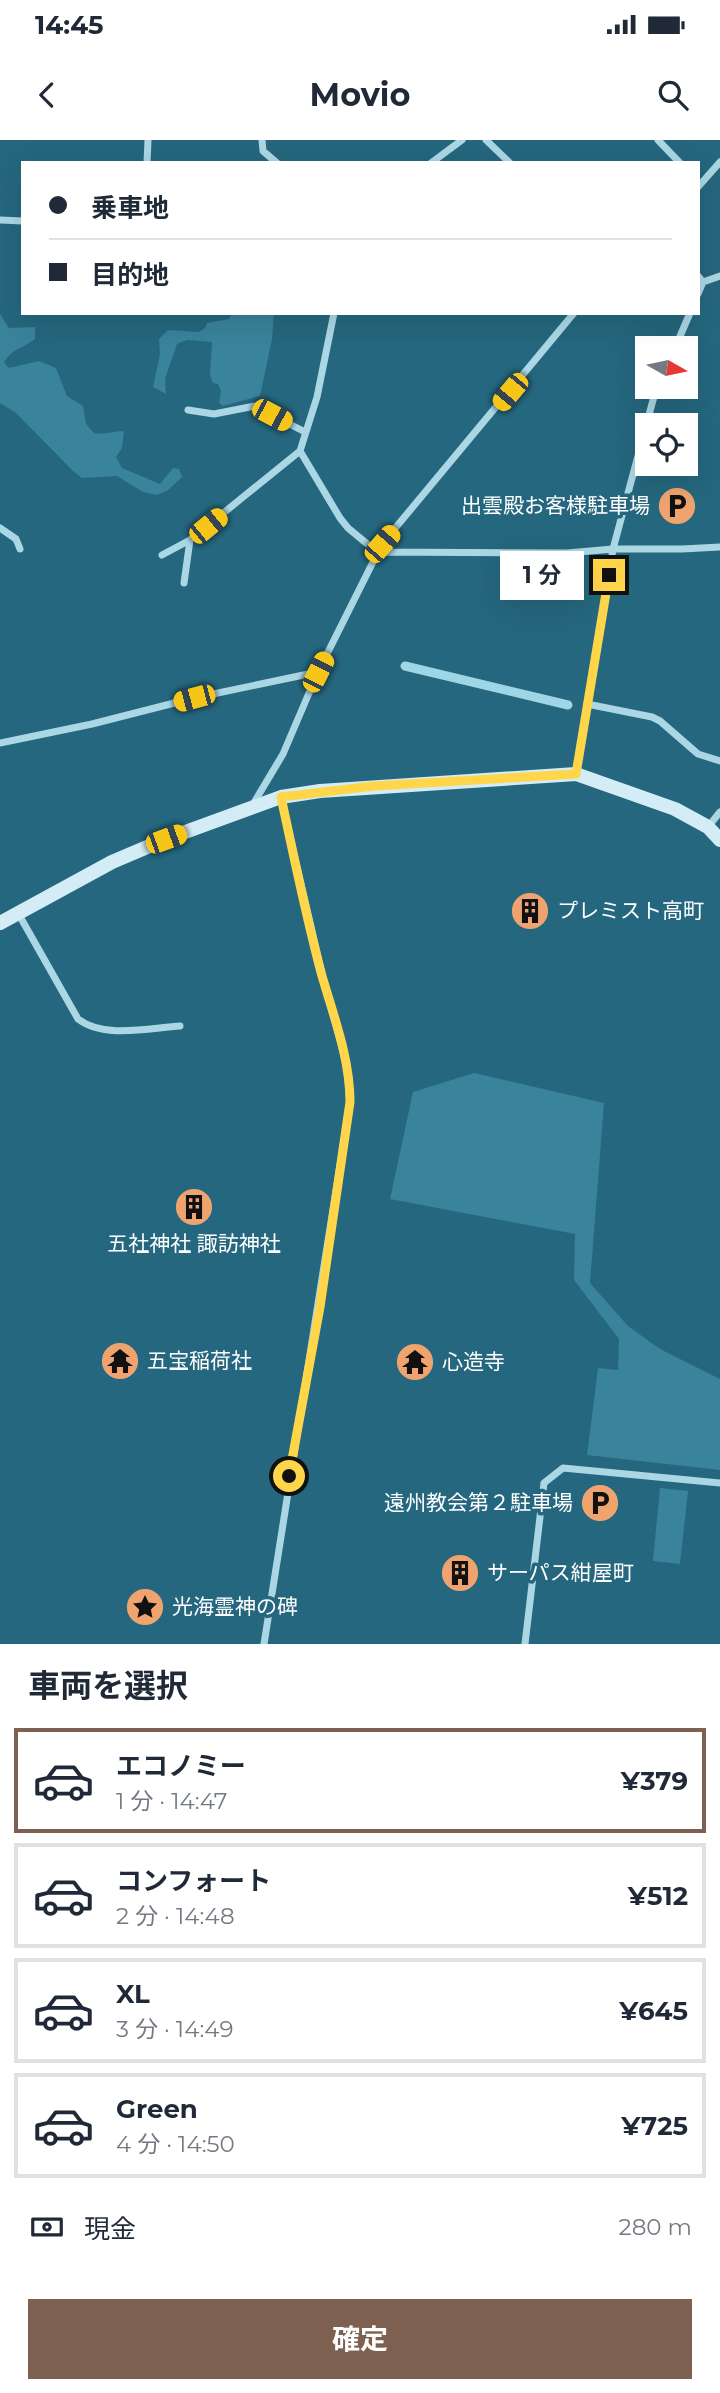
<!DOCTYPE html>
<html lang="ja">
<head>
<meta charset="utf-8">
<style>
  :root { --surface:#fff; --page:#f2f2f3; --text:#1f2937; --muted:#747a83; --line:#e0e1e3; --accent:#7d6050 }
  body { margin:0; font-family:Montserrat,"Noto Sans JP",sans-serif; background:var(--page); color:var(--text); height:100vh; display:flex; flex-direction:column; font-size:26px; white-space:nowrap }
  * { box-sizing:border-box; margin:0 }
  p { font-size:23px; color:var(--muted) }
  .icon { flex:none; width:38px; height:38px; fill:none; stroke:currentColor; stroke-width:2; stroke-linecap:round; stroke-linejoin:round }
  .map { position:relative; height:1504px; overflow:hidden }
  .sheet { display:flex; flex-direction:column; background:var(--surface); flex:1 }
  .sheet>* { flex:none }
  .banner { position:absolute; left:21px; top:21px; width:679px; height:154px; border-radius:0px; box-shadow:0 7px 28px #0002; display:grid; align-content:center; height:154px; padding:0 28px; background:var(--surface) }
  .needle { width:46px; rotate:99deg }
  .controls { position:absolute; left:635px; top:196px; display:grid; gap:14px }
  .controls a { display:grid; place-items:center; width:63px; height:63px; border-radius:0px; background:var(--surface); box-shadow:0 7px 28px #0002; font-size:35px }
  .end { position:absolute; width:32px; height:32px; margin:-16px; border:9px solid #ffd54a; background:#111; box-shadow:0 0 0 4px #111 }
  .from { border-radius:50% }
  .bubble { position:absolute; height:49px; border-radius:0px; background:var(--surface); box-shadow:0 7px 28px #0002; font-size:23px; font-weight:700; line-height:49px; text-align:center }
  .car { position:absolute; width:21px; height:42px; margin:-21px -10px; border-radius:9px; box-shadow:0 0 5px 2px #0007; background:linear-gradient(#f5c518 24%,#345 0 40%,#f5c518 0 76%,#345 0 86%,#f5c518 0) }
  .banner b { display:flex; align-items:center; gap:24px; height:66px; font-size:26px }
  .banner b+b { border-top:2px solid var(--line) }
  .banner i { width:18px; height:18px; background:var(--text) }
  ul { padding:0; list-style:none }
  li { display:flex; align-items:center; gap:21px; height:105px; margin:0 14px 10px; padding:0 14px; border:4px solid var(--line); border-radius:0px }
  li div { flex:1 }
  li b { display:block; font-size:26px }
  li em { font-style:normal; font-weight:700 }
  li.selected { border-color:var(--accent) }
  li>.icon { width:63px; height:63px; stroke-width:1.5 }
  h2 { padding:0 28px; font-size:32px; line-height:84px }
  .pay { display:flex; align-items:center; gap:18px; height:77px; padding:0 28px; font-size:26px }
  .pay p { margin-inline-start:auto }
  .action { display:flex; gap:14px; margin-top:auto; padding:14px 28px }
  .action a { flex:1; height:80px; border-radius:0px; background:var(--accent); color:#fff; font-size:28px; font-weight:700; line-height:80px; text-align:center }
  .status { display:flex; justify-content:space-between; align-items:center; height:49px; padding:0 35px; background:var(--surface); direction:ltr }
  .status svg { height:19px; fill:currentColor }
  header { display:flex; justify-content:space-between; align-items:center; height:91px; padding:0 28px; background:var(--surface); font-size:32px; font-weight:700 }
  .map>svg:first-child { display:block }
  .green { fill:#39839b }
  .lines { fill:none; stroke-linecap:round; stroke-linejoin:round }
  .stream { stroke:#9fd6e6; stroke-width:9 }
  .street { stroke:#abd7e5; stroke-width:7 }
  .secondary { stroke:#d4ecf5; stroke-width:14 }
  .route { stroke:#ffd54a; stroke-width:9 }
  .labels { text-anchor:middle; stroke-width:7; stroke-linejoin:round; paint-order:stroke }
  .poi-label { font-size:21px; fill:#fff; stroke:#25677e; text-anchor:start }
</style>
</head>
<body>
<div class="status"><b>14:45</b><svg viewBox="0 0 49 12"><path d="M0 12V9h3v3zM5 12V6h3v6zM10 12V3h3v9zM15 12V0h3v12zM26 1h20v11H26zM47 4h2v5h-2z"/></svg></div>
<header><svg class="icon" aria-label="back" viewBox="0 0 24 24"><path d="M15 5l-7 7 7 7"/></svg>Movio<svg class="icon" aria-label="search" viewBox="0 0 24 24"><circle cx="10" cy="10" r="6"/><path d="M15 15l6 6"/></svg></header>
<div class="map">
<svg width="720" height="1504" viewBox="0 0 720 1504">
  <rect width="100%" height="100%" fill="#25677e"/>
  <path class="green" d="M 232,173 L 274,173 L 272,199 L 260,256 L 223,266 L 219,263 L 221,251 L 218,244 L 213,243 L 210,236 L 212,202 L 187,200 L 177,204 L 165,239 L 166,254 L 153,247 L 160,214 L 159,199 L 168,190 L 199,192 L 205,188 L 207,183 L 229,179 Z
    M 0,174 L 9,188 L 35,187 L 35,199 C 22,209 13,208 4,222 L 9,228 L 39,221 L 56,228 L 67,256 L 83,266 L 86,284 L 94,293 C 104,295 113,291 124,291 L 122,308 L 116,317 L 122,328 L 160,344 L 173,328 L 179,329 L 182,337 L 167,351 L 156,355 L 143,352 L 117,336 L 82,338 L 73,331 L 16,273 L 0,263 Z
    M 474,933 L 604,963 L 590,1143 L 628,1186 L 660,1209 L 720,1239 L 720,1330 L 587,1315 L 598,1228 L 618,1230 L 619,1199 L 574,1140 L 575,1094 L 390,1059 L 413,952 Z
    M 660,1348 L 688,1351 L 680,1424 L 653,1421 Z"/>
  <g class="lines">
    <path class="stream" d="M 405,526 L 568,565"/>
    <path class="street" d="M 262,0 L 263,11 L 277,23
      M 486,0 L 510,23
      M 658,0 L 680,23
      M 147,23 L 148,0
      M 431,23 L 462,0
      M 698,47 L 720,22
      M 0,80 L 23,81
      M 698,136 L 703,142 L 698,154
      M 703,142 L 720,136
      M 334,173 L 317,257 L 300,311 L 340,378 L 348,388 L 377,412 L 567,413 L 613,409 L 682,409 L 720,407
      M 675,208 L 690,173
      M 188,270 L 214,274 L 255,266 L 305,292
      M 0,388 L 16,399 L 20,409
      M 162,415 L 190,400 L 300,311
      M 184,443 L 190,400
      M 587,564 L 652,577 L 660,581 L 698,614 L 720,621
      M 0,603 L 92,584 L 194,558 L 318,532
      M 576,634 L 613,409 L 653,260 L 658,247
      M 252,666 L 283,614 L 318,532 L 382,404 L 574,173
      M 708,687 L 720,672
      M 18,773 L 78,879 C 104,899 149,888 180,886
      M 264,1504 L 350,962 L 347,926 L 322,834 L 281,658
      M 525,1504 L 544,1343 L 563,1328 L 720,1343"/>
    <path class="secondary" d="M 0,783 L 112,722 L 166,699 L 281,657 L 320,651 L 576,634 L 675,669 L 708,687 L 720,700"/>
  </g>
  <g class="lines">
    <path class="route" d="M 289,1336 L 320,1167 L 350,962 C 350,919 334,877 322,836 C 306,777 294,717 281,657 L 374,646 L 576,634 L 609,435"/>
  </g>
  <defs>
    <g id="parking-disc" transform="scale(2.0125)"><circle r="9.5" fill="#efa36f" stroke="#25677e"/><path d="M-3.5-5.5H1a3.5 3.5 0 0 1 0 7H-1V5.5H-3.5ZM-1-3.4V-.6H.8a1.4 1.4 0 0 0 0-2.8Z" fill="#111"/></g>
    <g id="building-disc" transform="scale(2.0125)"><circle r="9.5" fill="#efa36f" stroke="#25677e"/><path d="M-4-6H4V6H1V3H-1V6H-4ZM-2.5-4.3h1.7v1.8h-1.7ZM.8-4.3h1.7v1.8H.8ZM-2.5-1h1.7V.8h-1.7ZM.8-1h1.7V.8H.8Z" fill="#111"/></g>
    <g id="temple-disc" transform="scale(2.0125)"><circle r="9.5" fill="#efa36f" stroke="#25677e"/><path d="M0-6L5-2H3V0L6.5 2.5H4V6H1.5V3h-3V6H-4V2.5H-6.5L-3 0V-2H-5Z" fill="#111"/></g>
    <g id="sight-disc" transform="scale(2.0125)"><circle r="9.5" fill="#efa36f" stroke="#25677e"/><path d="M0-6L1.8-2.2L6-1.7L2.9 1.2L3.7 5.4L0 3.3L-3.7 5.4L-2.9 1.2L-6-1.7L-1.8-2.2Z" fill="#111"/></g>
  </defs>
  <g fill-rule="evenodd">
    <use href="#parking-disc" x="677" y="366"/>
    <use href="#building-disc" x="530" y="771"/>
    <use href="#building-disc" x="194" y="1067"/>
    <use href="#temple-disc" x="120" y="1221"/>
    <use href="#temple-disc" x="415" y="1222"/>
    <use href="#parking-disc" x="600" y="1363"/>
    <use href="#building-disc" x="460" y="1433"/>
    <use href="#sight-disc" x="145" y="1467"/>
  </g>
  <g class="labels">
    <g class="poi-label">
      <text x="650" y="373" text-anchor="end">出雲殿お客様駐車場</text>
      <text x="557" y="778">プレミスト高町</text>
      <text x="194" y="1111" text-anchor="middle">五社神社 諏訪神社</text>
      <text x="147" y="1228">五宝稲荷社</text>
      <text x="442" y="1229">心造寺</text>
      <text x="573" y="1370" text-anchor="end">遠州教会第２駐車場</text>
      <text x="487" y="1440">サーパス紺屋町</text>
      <text x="172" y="1474">光海霊神の碑</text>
    </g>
  </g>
</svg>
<div class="controls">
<a><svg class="needle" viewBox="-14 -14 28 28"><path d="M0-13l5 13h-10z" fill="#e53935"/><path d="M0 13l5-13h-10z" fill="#747a83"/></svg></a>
<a><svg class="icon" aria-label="locate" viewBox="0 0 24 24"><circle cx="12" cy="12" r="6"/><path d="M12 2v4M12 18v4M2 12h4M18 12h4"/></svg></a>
</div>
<i class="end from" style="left:289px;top:1336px"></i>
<i class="end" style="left:609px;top:435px"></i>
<div class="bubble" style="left:500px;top:411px;width:84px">1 分</div>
<i class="car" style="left:510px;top:252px;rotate:220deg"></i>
<i class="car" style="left:272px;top:275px;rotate:118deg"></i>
<i class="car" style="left:208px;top:386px;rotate:51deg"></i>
<i class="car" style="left:382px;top:404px;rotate:41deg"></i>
<i class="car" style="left:318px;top:532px;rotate:27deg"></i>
<i class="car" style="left:194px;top:558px;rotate:255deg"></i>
<i class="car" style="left:166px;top:699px;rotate:70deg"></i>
<div class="banner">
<b><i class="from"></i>乗車地</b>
<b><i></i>目的地</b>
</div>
</div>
<section class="sheet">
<h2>車両を選択</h2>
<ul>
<li class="selected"><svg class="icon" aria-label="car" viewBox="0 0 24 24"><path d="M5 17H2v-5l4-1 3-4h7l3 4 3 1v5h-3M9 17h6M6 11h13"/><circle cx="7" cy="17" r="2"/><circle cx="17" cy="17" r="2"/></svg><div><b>エコノミー</b><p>1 分 · 14:47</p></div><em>¥379</em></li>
<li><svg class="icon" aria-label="car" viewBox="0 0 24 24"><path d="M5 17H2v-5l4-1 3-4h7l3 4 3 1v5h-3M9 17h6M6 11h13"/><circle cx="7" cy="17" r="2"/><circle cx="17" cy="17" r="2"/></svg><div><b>コンフォート</b><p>2 分 · 14:48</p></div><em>¥512</em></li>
<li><svg class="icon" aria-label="car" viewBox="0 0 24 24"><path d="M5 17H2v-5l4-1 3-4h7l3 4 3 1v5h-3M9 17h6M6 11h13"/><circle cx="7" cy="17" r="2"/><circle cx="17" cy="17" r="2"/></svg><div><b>XL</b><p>3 分 · 14:49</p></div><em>¥645</em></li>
<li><svg class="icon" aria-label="car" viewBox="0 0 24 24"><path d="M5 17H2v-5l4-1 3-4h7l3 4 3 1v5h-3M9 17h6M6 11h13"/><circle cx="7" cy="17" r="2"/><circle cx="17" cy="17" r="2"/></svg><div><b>Green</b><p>4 分 · 14:50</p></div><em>¥725</em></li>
</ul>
<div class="pay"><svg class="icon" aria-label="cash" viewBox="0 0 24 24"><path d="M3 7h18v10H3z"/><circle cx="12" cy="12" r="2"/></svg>現金<p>280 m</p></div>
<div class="action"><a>確定</a></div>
</section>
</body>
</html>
